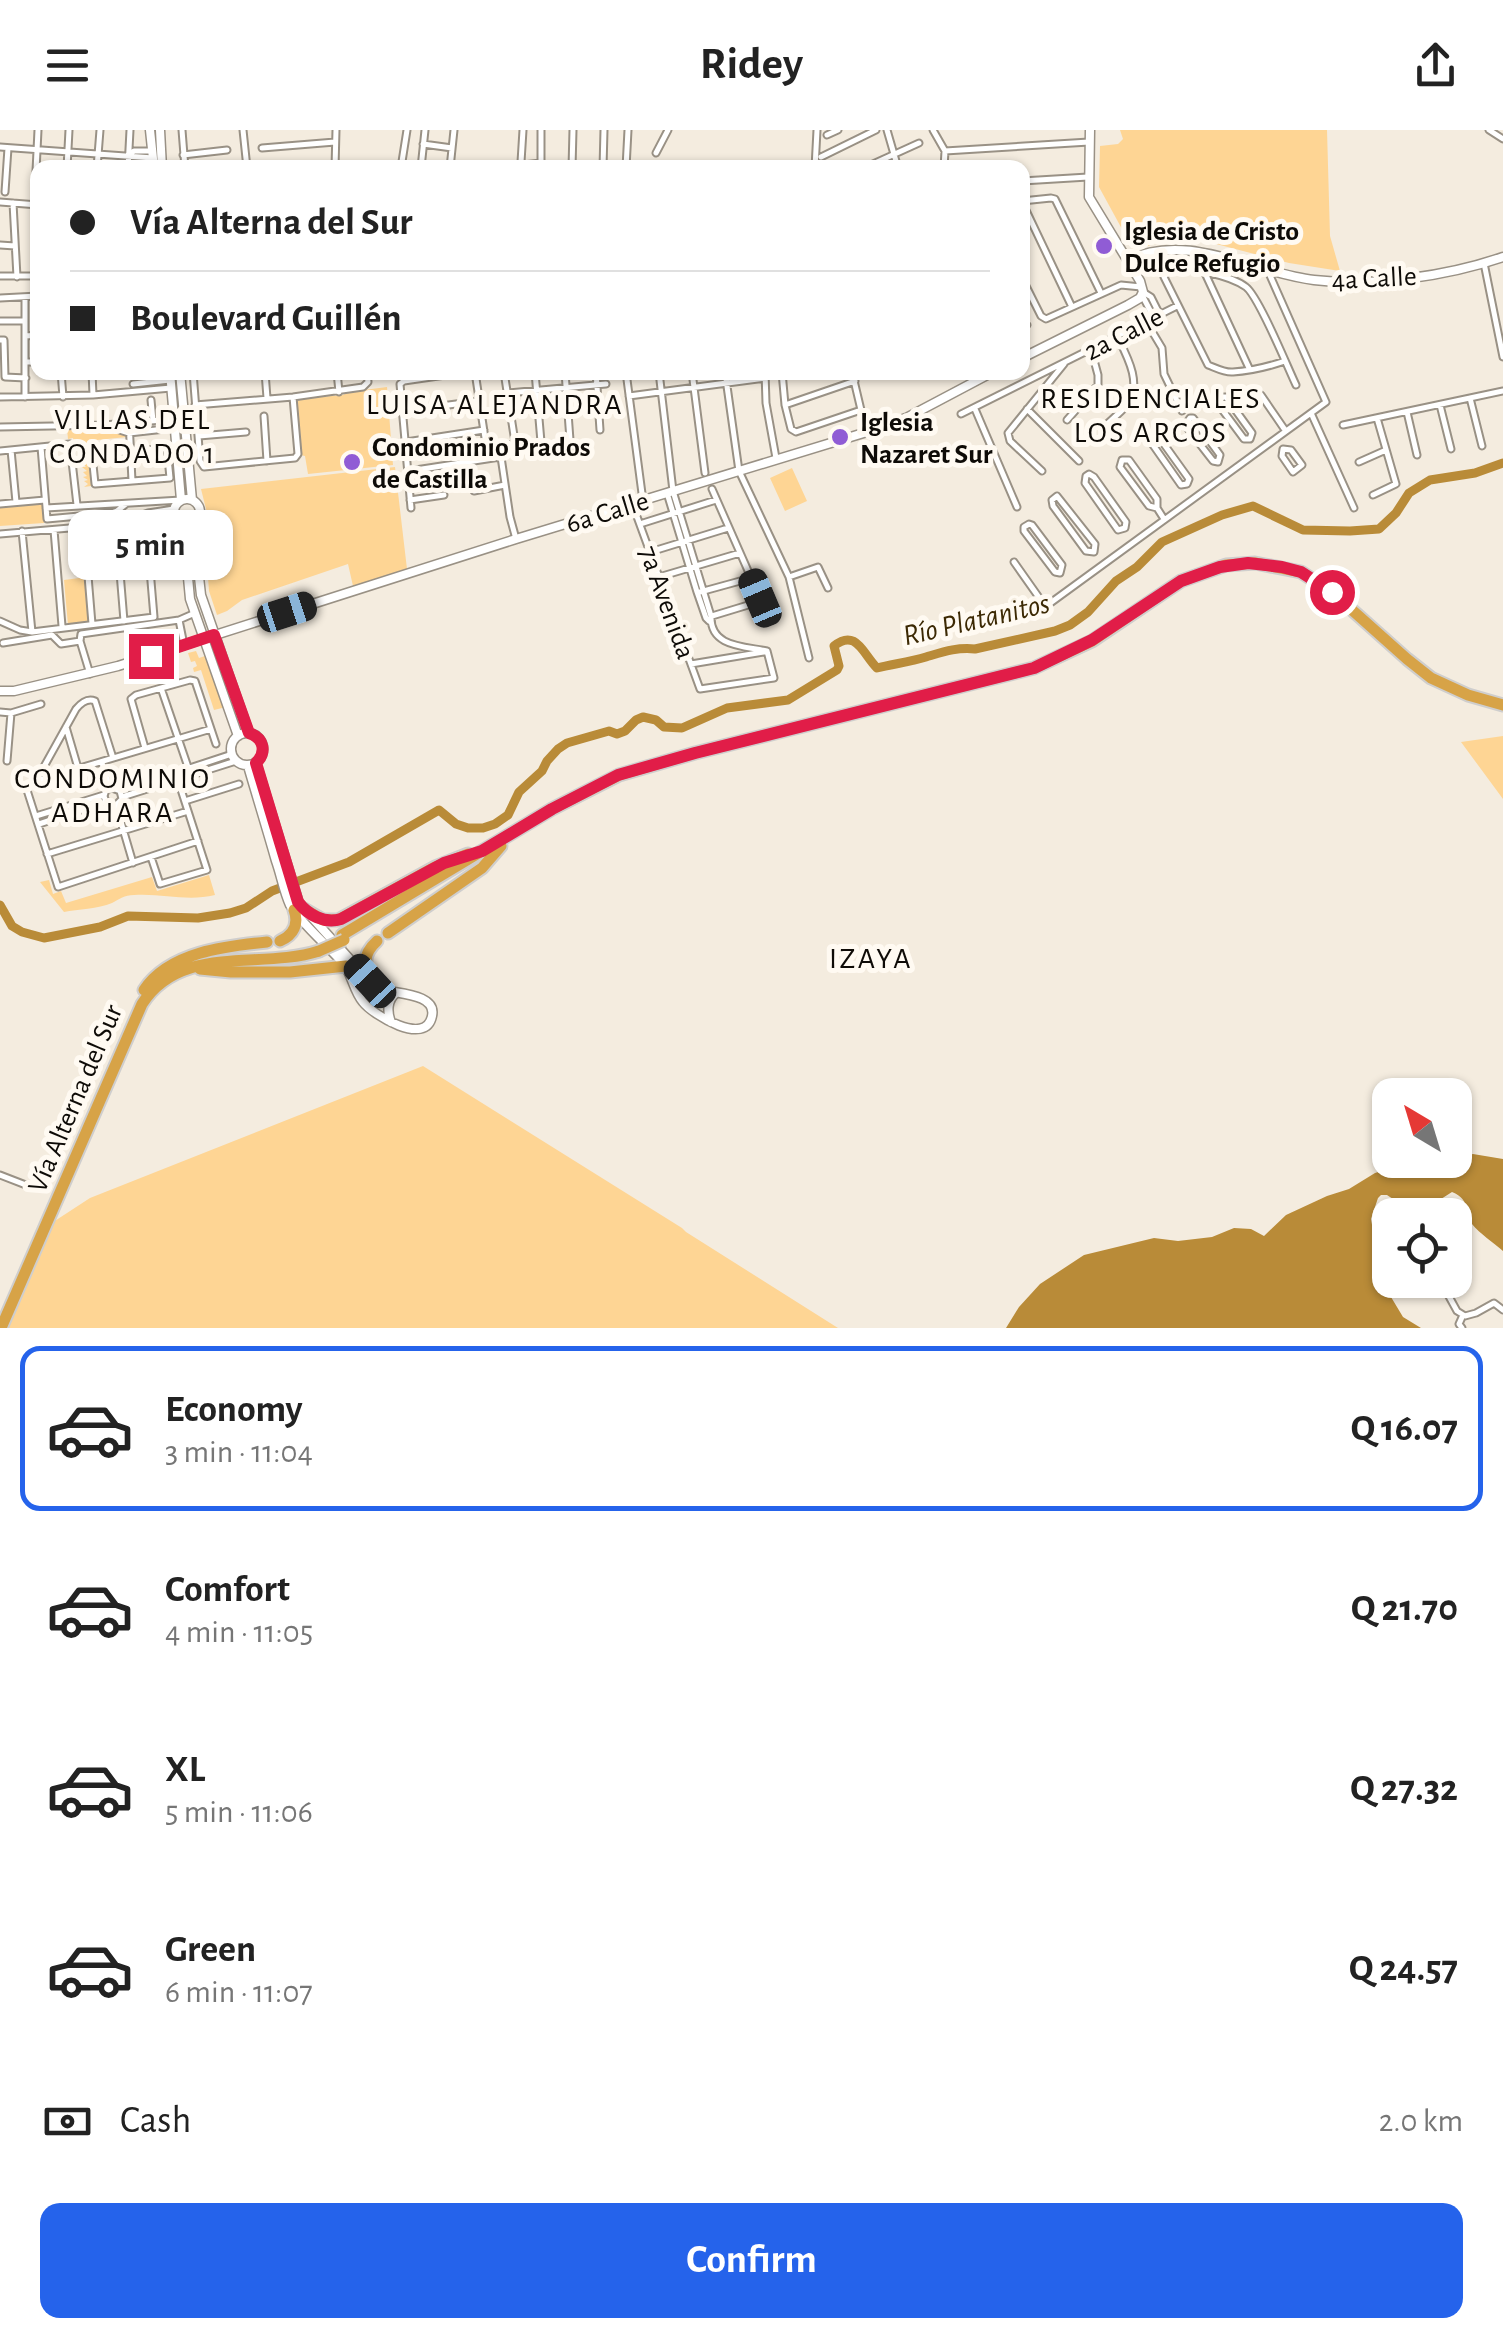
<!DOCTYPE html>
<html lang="en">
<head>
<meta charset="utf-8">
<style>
  :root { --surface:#fff; --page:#f6f6f6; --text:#222; --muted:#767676; --line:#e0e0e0; --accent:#2563eb }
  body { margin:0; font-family:"Alegreya Sans",sans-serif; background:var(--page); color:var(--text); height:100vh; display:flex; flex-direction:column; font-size:38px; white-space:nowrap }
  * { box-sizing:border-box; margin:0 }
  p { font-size:32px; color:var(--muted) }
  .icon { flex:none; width:55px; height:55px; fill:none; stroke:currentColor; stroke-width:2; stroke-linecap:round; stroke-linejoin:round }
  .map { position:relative; height:1198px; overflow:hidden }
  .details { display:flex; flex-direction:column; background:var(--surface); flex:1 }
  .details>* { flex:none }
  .top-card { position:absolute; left:30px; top:30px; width:1000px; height:220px; border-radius:20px; box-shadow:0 2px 8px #0004; display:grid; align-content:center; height:220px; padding:0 40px; background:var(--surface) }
  .needle { width:65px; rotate:322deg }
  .controls { position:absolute; left:1372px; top:948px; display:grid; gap:20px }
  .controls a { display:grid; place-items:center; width:100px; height:100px; border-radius:20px; background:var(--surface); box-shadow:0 2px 8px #0004; font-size:50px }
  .end { position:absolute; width:45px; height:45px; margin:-22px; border:12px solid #e11d48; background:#fff; box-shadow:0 0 0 5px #fff }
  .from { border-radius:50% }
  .bubble { position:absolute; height:70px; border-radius:20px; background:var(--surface); box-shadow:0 2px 8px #0004; font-size:32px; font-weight:700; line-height:70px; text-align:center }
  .car { position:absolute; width:30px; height:60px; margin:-30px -15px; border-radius:12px; box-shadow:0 0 8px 2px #0007; background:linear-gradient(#222 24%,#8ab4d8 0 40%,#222 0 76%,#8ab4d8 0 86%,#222 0) }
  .top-card b { display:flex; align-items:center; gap:35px; height:95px; font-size:38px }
  .top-card b+b { border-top:2px solid var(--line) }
  .top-card i { width:25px; height:25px; background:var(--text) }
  ul { padding:18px 0 0; list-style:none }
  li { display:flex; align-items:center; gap:30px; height:165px; margin:0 20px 15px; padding:0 20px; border:5px solid transparent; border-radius:20px }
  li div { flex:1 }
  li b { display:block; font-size:38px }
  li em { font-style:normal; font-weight:700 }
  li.on { border-color:var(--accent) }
  li>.icon { width:90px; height:90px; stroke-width:1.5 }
  .pay { display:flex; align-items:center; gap:25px; height:110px; padding:0 40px; font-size:38px }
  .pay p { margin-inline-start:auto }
  .action { display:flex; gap:20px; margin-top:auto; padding:20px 40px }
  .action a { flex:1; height:115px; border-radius:20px; background:var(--accent); color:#fff; font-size:40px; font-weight:700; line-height:115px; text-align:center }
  header { display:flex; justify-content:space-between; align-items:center; height:130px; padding:0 40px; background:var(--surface); font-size:45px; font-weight:700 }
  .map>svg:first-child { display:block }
  .green { fill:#fed594 }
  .water { fill:#b98b38 }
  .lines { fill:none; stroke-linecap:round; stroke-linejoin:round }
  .river { stroke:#b98b38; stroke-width:9 }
  .street-casing { stroke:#999185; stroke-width:9 }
  .secondary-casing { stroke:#999185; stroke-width:11 }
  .highway-casing { stroke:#cfcecd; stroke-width:15 }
  .street { stroke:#fff; stroke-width:5 }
  .secondary { stroke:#fff; stroke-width:8 }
  .highway { stroke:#d7a347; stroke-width:11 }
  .highway-bridge-casing { stroke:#cfcecd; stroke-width:15; stroke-linecap:butt }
  .highway-bridge { stroke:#d7a347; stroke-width:11 }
  .route { stroke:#e11d48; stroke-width:12 }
  .poi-dot { fill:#905cd5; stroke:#fffaf2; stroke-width:4 }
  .labels { text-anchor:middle; stroke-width:10; stroke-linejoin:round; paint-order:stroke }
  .poi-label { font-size:28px; font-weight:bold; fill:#0e0b07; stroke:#fffaf2; text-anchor:start }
  .street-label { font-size:28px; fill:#0e0b07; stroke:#fffaf2 }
  .neighbourhood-label { font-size:30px; letter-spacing:2.5px; fill:#0e0b07; stroke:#fffaf2 }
  .water-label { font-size:30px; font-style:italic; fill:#3c2904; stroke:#fffaf2 }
</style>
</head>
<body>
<header><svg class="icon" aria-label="menu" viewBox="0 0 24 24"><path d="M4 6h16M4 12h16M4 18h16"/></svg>Ridey<svg class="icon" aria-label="share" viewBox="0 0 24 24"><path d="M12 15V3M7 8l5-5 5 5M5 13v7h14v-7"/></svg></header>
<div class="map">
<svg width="1503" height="1198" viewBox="0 0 1503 1198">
  <rect width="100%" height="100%" fill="#f4ecdf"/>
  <path class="green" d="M 1120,0 L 1327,0 L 1330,106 L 1340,141 L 1289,133 L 1197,109 L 1172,107 L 1134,121 L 1099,57 L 1100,16 L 1118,14 L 1123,9 Z
    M 387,257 L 393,335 L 308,344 L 305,326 L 300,325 L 296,269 L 343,265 L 348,262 Z
    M 98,298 L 126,304 L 127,307 L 87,311 L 91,356 L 84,357 L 88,354 L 84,351 L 88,350 L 83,347 L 87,346 L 83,342 L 87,341 L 82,337 L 86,337 L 82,333 L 86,332 L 86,330 L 82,330 L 85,327 L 81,324 L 85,323 L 85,321 L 80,319 L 84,319 L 80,315 L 84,314 L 83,311 L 74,312 L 73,308 L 68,309 L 67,299 Z
    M 395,337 L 407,439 L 353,456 L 348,434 L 242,470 L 227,481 L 217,485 L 209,461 L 204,391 L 207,383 L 201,359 Z
    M 792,338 L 807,371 L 785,381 L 770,348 Z
    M 43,374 L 44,393 L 0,396 L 0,378 Z
    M 87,447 L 91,493 L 68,495 L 64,450 Z
    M 196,521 L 199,528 L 208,525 L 226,577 L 214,580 L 201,540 L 194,542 L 193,538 L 197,536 L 195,531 L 191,532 L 188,523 Z
    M 1503,606 L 1503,669 L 1461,612 Z
    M 209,745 L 215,765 C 187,772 162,763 134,765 C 124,765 120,769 112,773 C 98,779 78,779 64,782 L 40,752 L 49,750 L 53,764 L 61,761 L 66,773 L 152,747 L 157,761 Z
    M 423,936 L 682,1098 L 686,1102 L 838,1198 L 3,1198 L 44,1098 L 90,1068 Z"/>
  <path class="water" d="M 1455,1024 L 1464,1026 L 1473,1024 L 1503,1029 L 1503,1121 C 1493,1112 1480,1104 1472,1094 C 1462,1082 1472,1070 1452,1062 L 1441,1069 L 1421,1073 L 1409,1070 L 1396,1071 L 1387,1065 L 1381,1065 L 1378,1068 L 1371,1089 L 1382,1152 L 1403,1187 L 1421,1198 L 1006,1198 L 1019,1177 L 1040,1154 L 1084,1125 L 1154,1108 L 1178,1111 L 1212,1107 L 1234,1098 L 1251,1099 L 1264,1106 L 1286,1085 L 1327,1066 L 1349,1059 L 1375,1043 L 1416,1030 L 1455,1030 Z"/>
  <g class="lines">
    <path class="river" d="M 0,775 L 12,796 L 22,802 L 44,808 L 100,797 L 128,786 L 198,788 L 230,783 L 246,778 L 272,761 L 349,732 L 439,680 L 456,694 L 468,698 L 483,698 L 495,694 L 508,685 L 519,662 L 542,641 L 547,631 L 558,619 L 567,613 L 609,601 L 617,604 L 625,601 L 636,590 L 643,587 L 656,590 L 664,597 L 682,598 L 727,578 L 788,570 L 837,540 L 839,536 L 834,516 C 856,498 863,524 877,538 C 893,534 910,532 926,527 C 943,522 957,517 975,519 L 1055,501 L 1070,495 L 1088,482 L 1116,451 L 1137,437 L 1162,412 L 1222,385 L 1253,376 L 1303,400 L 1350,401 L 1379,399 L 1396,383 L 1409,363 L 1430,350 L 1475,343 L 1503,333"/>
    <g class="street-casing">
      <path id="street" d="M 182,0 L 185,38
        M 243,0 L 247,38
        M 523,0 L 521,32 L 523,35 L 541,33
        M 887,0 L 898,38
        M 933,0 L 945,21 L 944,38
        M 1489,0 L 1503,9
        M 827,5 L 838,0
        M 423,14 L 452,18
        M 0,17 L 153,28
        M 262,18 L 335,12
        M 945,21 L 1089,12
        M 656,23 L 668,0
        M 129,25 L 134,21 L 152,21
        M 183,25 L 227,20
        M 821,27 L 876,0
        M 67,38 L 69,0
        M 97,38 L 100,0
        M 128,38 L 130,0
        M 335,38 L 336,0
        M 401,38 L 407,0
        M 421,38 L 425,0
        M 450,38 L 454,0
        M 541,38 L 541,0
        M 572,38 L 573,0
        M 603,38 L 604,0
        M 626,38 L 628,0
        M 815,38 L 817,0
        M 864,38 L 919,13
        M 1022,51 L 1088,47
        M 5,62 L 8,18
        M 35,62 L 38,0
        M 1022,71 L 1051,68 L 1055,69 L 1101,163
        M 0,72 L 38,75
        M 1022,72 L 1072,177
        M 13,73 L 17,147
        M 0,115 L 15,116
        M 1484,133 L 1503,227
        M 1204,141 L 1249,238
        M 0,146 L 38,146
        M 1022,148 L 1041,186 L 1046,189 L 1121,155 L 1141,157
        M 1143,162 L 1151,167 L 1160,185
        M 1142,165 L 1154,188
        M 0,168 L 38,166
        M 0,191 L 25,191
        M 1147,193 L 1162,218 L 1164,244 L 1182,281
        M 1022,198 L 1027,195
        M 26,206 L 38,205
        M 0,210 L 4,210 L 5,247 L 26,248
        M 1285,231 C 1270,236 1250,241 1233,242 C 1225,243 1216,238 1208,235 L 1164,147 L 1170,139 C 1189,137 1230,145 1246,157 C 1259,167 1287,236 1296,255
        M 26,232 L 38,232
        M 61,242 L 63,267
        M 92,242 L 93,265
        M 193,242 L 200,331 L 204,337 L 295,328 L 298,324 L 293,267
        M 265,242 L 267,268
        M 337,242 L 339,262
        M 475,242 L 488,328
        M 504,242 L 515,312 L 502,320 L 501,327 L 510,387 L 516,409
        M 535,242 L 541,312
        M 565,242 L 570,310
        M 596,242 L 600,300
        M 626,242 L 643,371
        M 659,242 L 673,361 L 711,486 C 710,517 743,516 767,521
        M 692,242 L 705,343
        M 725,242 L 739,341 L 789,447 L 809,528
        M 765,242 L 766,273 L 776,328
        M 782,242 L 785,275 L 791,299 L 796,302 L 861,280 L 852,242
        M 193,244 L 205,242
        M 133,254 L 170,250
        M 507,263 L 606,254
        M 1261,265 L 1285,300
        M 629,266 L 765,248
        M 0,267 L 93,265 L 171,258
        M 25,267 L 25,167
        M 1223,267 L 1226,267 L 1252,303 L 1250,309 L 1244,309 L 1218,274 L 1218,271 Z
        M 1470,268 L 1482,316
        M 151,270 L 153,291
        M 195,275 L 293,267 L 363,257 L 368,252 L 367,242
        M 785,275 L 855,251
        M 1440,275 L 1451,319
        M 975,279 L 1017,377
        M 1027,279 L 1079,331
        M 403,281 L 479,271
        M 1407,282 L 1417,325
        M 1311,283 L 1354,378
        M 961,284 L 1177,176
        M 264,286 L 267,331
        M 1190,288 L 1193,288 L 1220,325 L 1218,332 L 1213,331 L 1185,295 Z
        M 1067,290 L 1098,255 L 1098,245 L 1091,219
        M 129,291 L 132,351
        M 1343,295 L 1503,261
        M 107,296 L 129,303 L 174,298
        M 0,297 L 104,295 L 174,289
        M 1103,298 C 1111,290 1120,283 1127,275 C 1143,254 1127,226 1117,206
        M 199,306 L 246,302
        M 1158,310 L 1161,310 L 1189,349 L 1187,354 L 1181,355 L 1153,315 Z
        M 406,312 L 484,300
        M 41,317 L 47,389 L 111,383 L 117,381 L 126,374
        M 167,318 L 170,348 L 95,354 L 92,325 Z
        M 1283,319 L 1291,320 L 1302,335 L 1293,342 L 1282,326 Z
        M 11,320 L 16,372
        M 0,321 L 70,314 L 77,375
        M 1359,332 L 1386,320
        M 409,341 L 500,327
        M 1042,341 L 1010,311 L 1008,303 L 1064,234
        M 1089,344 L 1094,347 L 1126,392 L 1125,398 L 1118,400 L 1085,353 L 1086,346 Z
        M 474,361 L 505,355
        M 667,363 L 697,462 L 706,488 L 709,491
        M 1373,365 L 1396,354 L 1377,288
        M 1057,366 L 1095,414 L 1094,422 L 1086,421 L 1053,376 L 1052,370 Z
        M 410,370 L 444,365
        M 0,374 L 45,370
        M 46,378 L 181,370
        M 411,378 L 400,254 L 404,251 L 466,242
        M 1157,378 L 1149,376 L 1120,337 L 1122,330 L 1129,330 L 1157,369 L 1157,378 L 1164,389
        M 636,384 L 700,559 L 774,548 L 767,521
        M 131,391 L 146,392 L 175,387
        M 116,394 L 124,491
        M 640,394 L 716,370
        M 1029,394 L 1032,395 L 1062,435 L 1060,443 L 1055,442 L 1024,401 L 1024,397 Z
        M 84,398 L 92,494
        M 54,400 L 62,496
        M 22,401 L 32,502
        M 0,404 L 116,394 L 148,383 L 174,379
        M 650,422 L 728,398
        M 1014,432 L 1045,476
        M 659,447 L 740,423
        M 789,447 L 818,437 L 828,458
        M 700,462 L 751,448
        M 1038,482 L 1326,272 L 1268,141
        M 712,486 L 758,472 L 760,468 L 712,359
        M 179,490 L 184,515
        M 0,491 L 20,500 L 32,502 L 154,487 L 146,392
        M 80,511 L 81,504 L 179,490 L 195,483
        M 3,513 L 52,505 L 61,514 L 80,511 L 90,544
        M 691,534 L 764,522
        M 161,558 L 189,640
        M 0,582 L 11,583 L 41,574
        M 66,597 L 78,638
        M 145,618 L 131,569 L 136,565 L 190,550 L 195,551 L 216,614
        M 7,631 L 11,583
        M 102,633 L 110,658
        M 36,651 L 76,579 C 81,573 88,568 95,571 L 113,628
        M 120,661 L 232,624
        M 122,667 L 236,631
        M 185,671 L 239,654
        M 116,675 L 133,733
        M 36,686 L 104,665
        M 39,694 L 106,672 L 110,675 L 116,675 L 122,669 L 120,661 L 112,658 L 106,660 L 104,666 L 106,672
        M 198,711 L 58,757 L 26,657 L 36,651 L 211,599
        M 47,724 L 188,681
        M 151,727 L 160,754 L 207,740 L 176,644
        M 0,1045 L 31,1057
        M 1392,1077 L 1404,1085
        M 1440,1150 L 1457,1181 L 1465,1186 L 1476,1183 L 1494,1173 L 1503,1180
        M 1462,1198 L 1459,1194 L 1463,1185"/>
    </g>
    <g class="secondary-casing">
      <path id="secondary" d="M 150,0 L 154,38
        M 160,0 L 162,38
        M 1128,130 C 1188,101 1253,143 1314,150 C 1373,157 1448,146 1503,127
        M 1022,228 L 1128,175 L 1140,168 L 1143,162 L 1140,151 L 1089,67 L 1090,0
        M 170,242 L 181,370
        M 180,242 L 192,370
        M174 382a13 13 0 1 1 26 0a13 13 0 1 1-26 0Z
        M 193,393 L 201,465 L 249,603
        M 183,394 L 190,469 L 238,606
        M 0,561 L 14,561 L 118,536 L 516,409 L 880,298 L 906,288 L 993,242
        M231 619a16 16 0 1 1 32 0a16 16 0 1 1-32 0Z
        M 256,633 L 299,773 L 372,854
        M 248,636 C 257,667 267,699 276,731 C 281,745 284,762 290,775 C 300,792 328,816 342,832 C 352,843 353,860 363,872 C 373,885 426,917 432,886 C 437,864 398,864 384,860
        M 391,892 C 387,882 387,870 396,863"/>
    </g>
    <g class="highway-casing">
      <path id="highway" d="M 304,779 L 323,790 L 338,790 L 435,737 L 468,724
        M 388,803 L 482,738 L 501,716
        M 342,805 L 552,679 L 619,645 L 695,623 L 1034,538 L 1092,511 L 1181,451 L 1226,435 L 1255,433 L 1301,442 L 1333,463 L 1407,529 L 1431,548 L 1468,565 L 1503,575
        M 280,811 C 294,805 299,794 294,780
        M 377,811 C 355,831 369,845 387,861
        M 200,839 L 231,842 L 290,842 L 346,836
        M 144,860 C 169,822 226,816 267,812
        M 1,1198 L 142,874 C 181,813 260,840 319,821"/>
    </g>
    <use href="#street" class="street"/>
    <use href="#secondary" class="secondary"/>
    <use href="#highway" class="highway"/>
    <g class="highway-bridge-casing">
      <path id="highway-bridge" d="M 319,821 L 344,810"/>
    </g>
    <use href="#highway-bridge" class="highway-bridge"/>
  </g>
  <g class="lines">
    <path class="route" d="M 151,526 L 214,505 L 249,603 C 264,608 267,622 256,633 L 298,772 C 308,785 324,794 341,789 L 444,733 L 482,721 L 552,679 L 618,645 L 695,623 L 1034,538 L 1092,510 L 1181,451 L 1220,437 L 1248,433 L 1282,437 L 1301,442 L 1332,462"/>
  </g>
  <g class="poi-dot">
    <circle cx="1104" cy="116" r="10"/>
    <circle cx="840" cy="307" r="10"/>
    <circle cx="352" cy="332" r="10"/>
  </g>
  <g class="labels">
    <g class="poi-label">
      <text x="1124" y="110">Iglesia de Cristo<tspan x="1124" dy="32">Dulce Refugio</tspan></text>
      <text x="860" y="301">Iglesia<tspan x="860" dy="32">Nazaret Sur</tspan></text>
      <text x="372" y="326">Condominio Prados<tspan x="372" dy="32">de Castilla</tspan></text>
    </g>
    <g class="street-label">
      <text transform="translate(1374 147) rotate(-3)" y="10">4a Calle</text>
      <text transform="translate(1123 203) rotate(-27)" y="10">2a Calle</text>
      <text transform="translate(607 381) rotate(-17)" y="10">6a Calle</text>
      <text transform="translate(668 472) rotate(70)" y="10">7a Avenida</text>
      <text transform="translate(74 968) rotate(-67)" y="10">Vía Alterna del Sur</text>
    </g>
    <g class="neighbourhood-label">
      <text x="1151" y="278">RESIDENCIALES<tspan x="1151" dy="34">LOS ARCOS</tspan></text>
      <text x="495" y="284">LUISA ALEJANDRA</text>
      <text x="133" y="299">VILLAS DEL<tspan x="133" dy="34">CONDADO 1</tspan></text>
      <text x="113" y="658">CONDOMINIO<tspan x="113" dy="34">ADHARA</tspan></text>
      <text x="871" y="838">IZAYA</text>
    </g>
    <g class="water-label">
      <text transform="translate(976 489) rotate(-13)" y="10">Río Platanitos</text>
    </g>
  </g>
</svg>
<div class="controls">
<a><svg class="needle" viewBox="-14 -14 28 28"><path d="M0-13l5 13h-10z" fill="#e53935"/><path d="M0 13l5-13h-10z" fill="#767676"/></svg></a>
<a><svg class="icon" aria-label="locate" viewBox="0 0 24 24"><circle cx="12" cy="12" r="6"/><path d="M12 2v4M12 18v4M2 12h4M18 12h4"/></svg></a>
</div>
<i class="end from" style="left:1332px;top:462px"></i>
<i class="end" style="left:151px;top:526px"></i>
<div class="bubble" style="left:68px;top:380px;width:165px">5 min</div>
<i class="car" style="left:760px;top:468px;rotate:337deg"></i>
<i class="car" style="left:287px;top:482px;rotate:72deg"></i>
<i class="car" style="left:370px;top:851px;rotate:317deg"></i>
<div class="top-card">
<b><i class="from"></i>Vía Alterna del Sur</b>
<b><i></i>Boulevard Guillén</b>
</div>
</div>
<section class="details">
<ul>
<li class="on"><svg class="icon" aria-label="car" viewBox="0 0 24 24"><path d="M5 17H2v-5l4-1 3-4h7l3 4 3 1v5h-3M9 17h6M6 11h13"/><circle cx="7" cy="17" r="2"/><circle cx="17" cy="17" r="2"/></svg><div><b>Economy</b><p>3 min · 11:04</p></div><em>Q 16.07</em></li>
<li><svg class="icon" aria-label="car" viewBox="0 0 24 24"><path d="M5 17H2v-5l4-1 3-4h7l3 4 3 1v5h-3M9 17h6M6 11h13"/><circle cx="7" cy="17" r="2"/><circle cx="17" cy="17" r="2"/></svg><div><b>Comfort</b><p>4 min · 11:05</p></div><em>Q 21.70</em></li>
<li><svg class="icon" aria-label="car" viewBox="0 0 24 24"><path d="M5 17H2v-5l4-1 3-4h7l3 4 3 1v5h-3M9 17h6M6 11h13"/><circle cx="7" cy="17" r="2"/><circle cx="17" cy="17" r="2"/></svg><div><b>XL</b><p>5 min · 11:06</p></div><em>Q 27.32</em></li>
<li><svg class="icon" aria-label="car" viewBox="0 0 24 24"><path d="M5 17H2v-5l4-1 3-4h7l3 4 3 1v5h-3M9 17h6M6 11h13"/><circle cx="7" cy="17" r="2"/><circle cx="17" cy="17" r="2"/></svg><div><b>Green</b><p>6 min · 11:07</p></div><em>Q 24.57</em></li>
</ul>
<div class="pay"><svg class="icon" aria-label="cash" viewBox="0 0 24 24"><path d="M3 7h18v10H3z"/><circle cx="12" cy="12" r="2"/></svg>Cash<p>2.0 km</p></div>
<div class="action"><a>Confirm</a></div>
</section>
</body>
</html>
